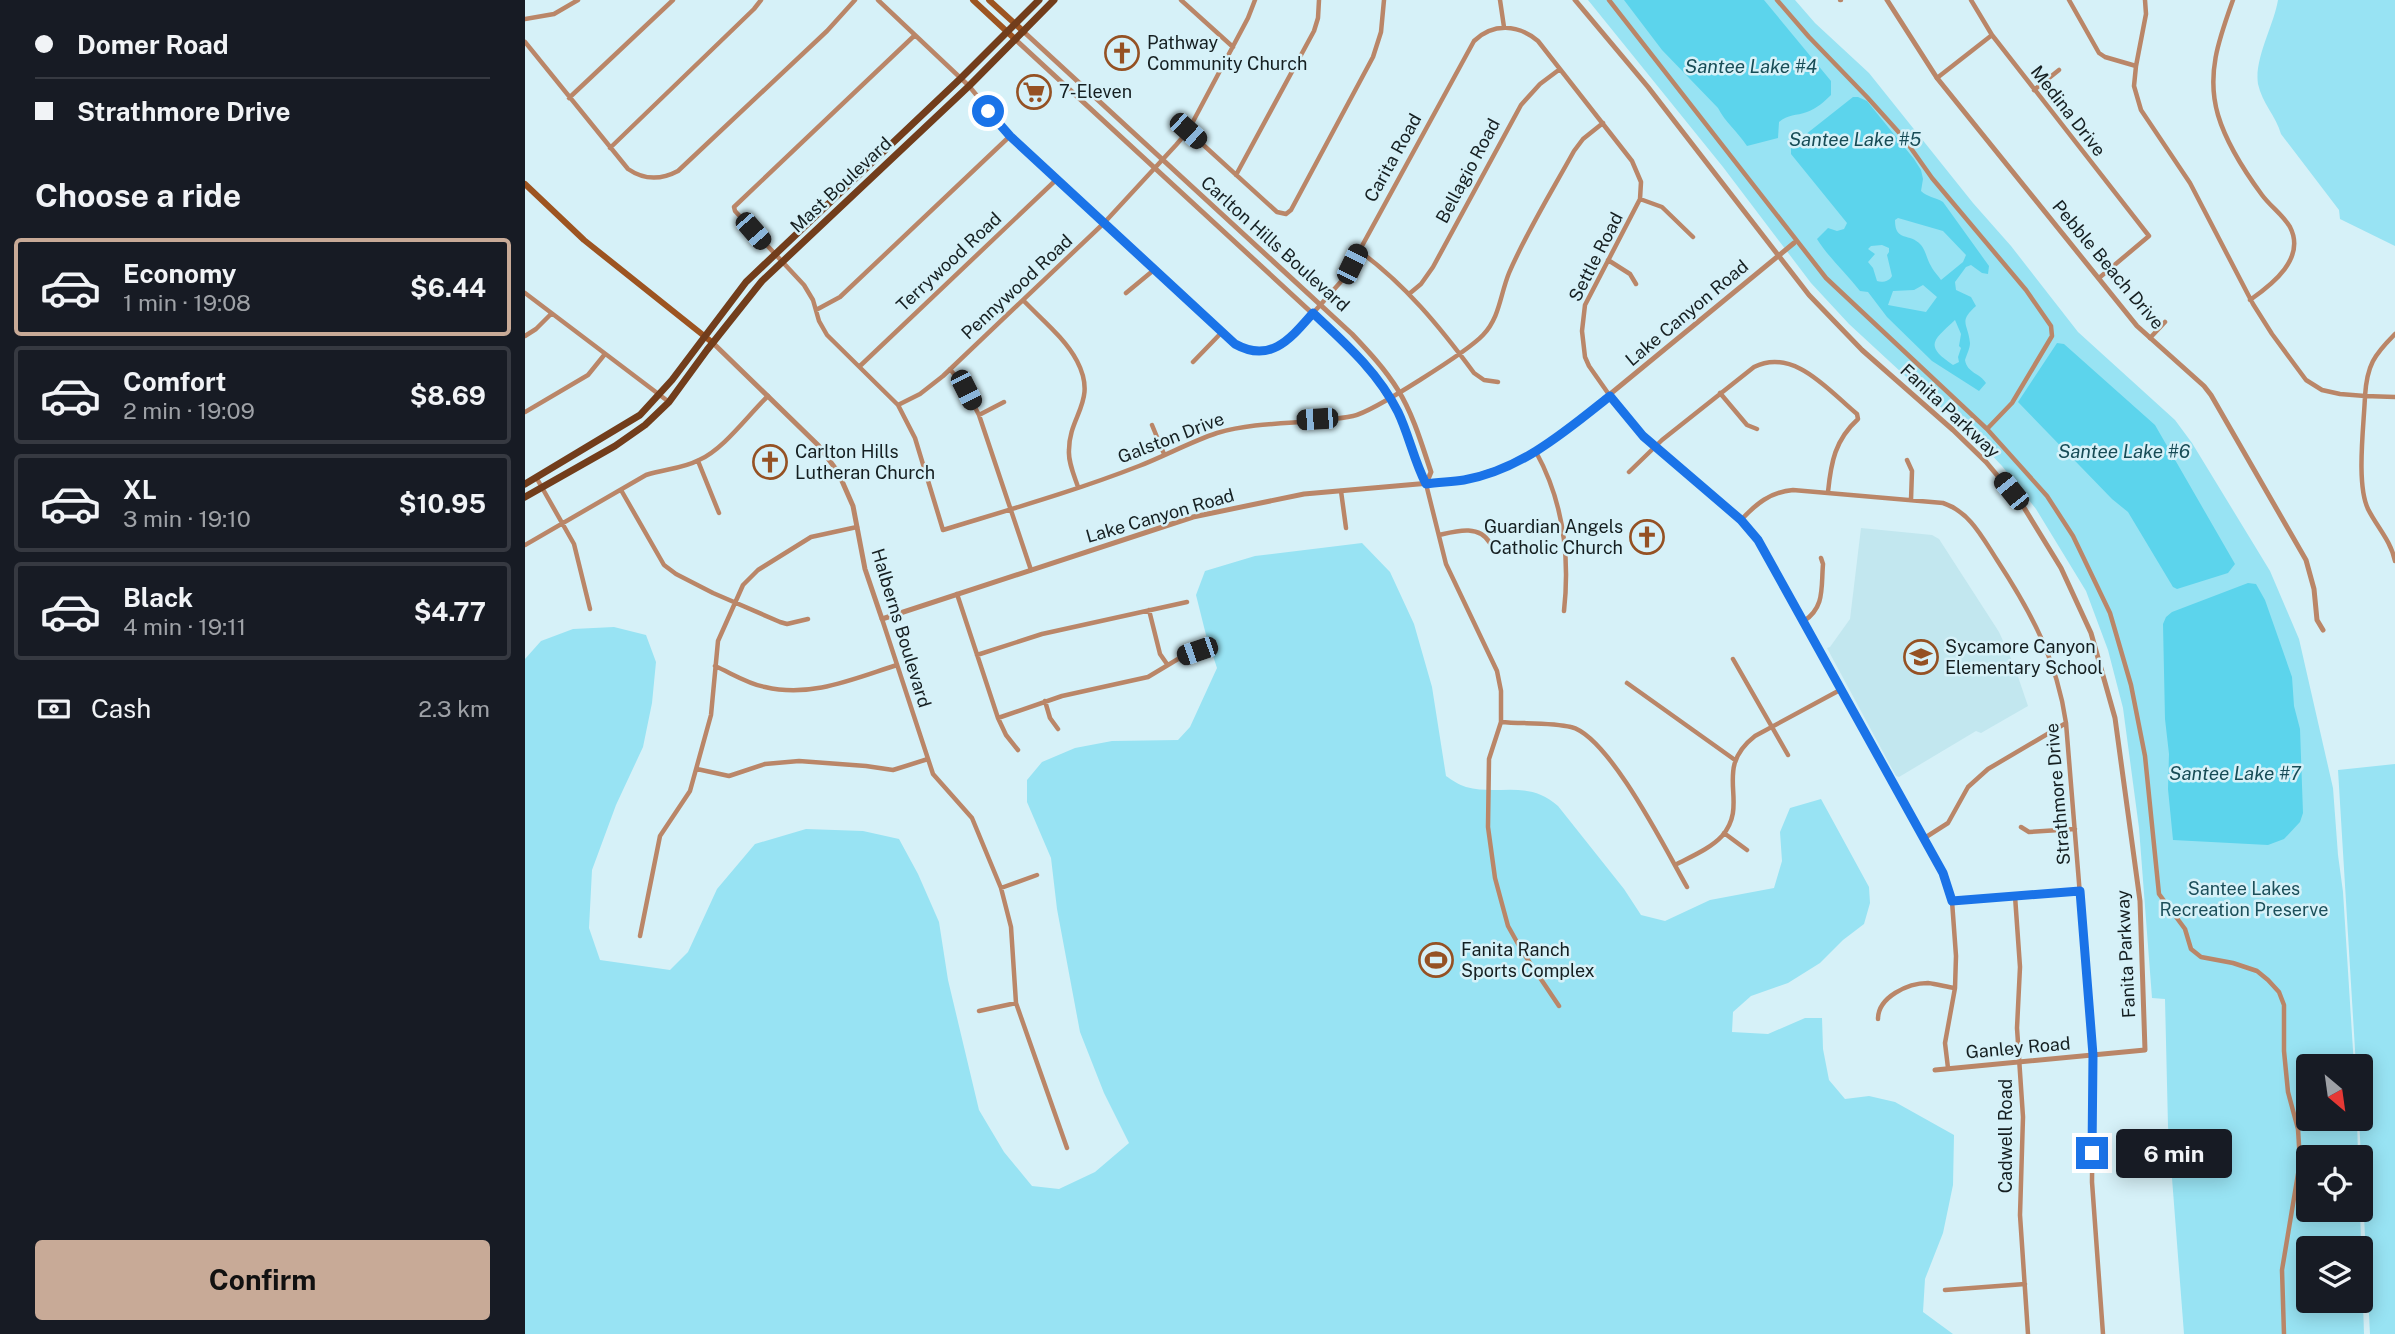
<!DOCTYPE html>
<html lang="en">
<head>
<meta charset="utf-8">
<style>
  :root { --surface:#171b24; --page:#20242c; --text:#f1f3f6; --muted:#9ea1a6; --line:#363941; --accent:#c8aa97 }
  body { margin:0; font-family:"Public Sans",sans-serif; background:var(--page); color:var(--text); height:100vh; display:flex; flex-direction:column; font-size:26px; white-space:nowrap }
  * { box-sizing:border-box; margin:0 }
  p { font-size:23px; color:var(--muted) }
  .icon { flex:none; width:38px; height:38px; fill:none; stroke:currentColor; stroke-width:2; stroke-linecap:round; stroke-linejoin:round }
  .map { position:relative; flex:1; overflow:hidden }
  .details { display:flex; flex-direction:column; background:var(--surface); width:525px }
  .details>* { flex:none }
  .top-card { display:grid; align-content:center; height:154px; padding:0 35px; background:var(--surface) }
  .needle { width:46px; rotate:151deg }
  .fabs { position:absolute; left:1771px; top:1054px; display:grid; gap:14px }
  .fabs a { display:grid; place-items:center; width:77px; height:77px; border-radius:7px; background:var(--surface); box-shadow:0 4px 18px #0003; font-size:35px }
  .end { position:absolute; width:32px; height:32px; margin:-16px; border:9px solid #1a73e8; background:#fff; box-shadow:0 0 0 4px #fff }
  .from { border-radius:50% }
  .bubble { position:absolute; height:49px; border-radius:7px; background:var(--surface); box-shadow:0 4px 18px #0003; font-size:23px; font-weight:700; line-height:49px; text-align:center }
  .car { position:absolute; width:21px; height:42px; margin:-21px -10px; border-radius:9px; box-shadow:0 0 5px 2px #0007; background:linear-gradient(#222 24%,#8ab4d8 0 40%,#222 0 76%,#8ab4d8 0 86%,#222 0) }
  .top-card b { display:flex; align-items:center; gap:24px; height:66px; font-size:26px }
  .top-card b+b { border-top:2px solid var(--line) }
  .top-card i { width:18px; height:18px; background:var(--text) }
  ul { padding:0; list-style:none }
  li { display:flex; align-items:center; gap:21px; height:98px; margin:0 14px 10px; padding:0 21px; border:4px solid var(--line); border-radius:7px }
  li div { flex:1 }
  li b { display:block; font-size:26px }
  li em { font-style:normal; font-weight:700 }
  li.current { border-color:var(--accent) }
  li>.icon { width:63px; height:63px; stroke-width:1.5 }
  h2 { padding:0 35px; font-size:32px; line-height:84px }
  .pay { display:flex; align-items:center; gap:18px; height:77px; padding:0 35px; font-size:26px }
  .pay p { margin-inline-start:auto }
  .action { display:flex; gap:14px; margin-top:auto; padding:14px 35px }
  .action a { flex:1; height:80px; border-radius:7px; background:var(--accent); color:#111; font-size:28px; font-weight:700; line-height:80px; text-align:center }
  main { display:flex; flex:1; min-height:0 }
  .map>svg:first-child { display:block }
  .built { fill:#c2e7ef }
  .green { fill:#98e3f3; fill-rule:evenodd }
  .water { fill:#5cd4ec; fill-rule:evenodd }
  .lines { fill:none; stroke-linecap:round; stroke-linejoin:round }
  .minor { stroke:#ba8668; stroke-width:4.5 }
  .tertiary { stroke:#ba8668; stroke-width:5 }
  .secondary { stroke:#9d5421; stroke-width:6 }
  .primary { stroke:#723d1b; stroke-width:7 }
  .route { stroke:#1a73e8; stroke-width:9 }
  .labels { text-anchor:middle; stroke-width:5; stroke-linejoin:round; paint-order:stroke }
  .poi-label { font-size:18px; fill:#151f21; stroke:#d6f1f8; text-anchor:start }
  .street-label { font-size:18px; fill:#151f21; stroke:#d6f1f8 }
  .park-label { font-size:18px; fill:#1c4f5a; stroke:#d6f1f8 }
  .water-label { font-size:19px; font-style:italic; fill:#174c56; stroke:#d6f1f8 }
</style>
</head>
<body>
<main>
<section class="details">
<div class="top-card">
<b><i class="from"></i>Domer Road</b>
<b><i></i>Strathmore Drive</b>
</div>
<h2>Choose a ride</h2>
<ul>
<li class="current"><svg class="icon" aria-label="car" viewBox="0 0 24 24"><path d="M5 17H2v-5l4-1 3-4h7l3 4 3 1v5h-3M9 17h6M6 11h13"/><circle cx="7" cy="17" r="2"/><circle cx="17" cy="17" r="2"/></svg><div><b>Economy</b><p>1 min · 19:08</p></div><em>$6.44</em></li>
<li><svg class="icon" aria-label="car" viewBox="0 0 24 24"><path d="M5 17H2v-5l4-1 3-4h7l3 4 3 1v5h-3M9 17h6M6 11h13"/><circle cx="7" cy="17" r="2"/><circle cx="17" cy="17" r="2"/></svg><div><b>Comfort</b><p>2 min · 19:09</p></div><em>$8.69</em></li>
<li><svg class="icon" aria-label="car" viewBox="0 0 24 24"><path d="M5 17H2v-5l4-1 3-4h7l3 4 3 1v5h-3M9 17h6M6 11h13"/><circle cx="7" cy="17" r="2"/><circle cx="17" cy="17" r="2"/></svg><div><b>XL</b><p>3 min · 19:10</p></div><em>$10.95</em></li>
<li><svg class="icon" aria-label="car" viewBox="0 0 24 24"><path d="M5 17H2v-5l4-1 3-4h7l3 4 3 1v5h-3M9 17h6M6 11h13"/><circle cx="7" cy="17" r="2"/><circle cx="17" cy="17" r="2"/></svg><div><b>Black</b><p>4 min · 19:11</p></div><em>$4.77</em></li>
</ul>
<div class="pay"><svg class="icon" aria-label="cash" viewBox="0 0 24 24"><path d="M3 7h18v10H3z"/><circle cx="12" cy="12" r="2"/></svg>Cash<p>2.3 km</p></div>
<div class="action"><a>Confirm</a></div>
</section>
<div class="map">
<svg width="1870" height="1334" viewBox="0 0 1870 1334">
  <rect width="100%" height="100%" fill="#d6f1f8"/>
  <path class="built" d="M 1336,528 L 1407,535 L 1414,539 L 1474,632 L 1489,665 L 1503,706 L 1456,733 L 1451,731 L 1374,777 L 1371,776 L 1302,648 L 1305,647 L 1325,619 Z"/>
  <path class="green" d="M 1063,0 L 1270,0 L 1290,23 L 1344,73 L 1448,203 L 1486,246 L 1553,332 L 1650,420 L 1667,443 L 1745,571 L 1774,639 L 1808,788 L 1813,855 L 1818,892 L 1829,1066 L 1783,1066 L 1783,1118 L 1832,1118 L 1833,1157 L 1783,1157 L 1783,1209 L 1835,1209 L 1839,1334 L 1659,1334 L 1643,1126 L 1640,999 L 1627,998 L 1614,828 L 1598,708 L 1583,650 L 1561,591 L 1511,509 L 1477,466 L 1447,434 L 1390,385 L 1324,324 L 1286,283 L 1198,167 ZM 1783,1248 L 1836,1248 L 1836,1300 L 1783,1300 Z
    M 1753,0 L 1870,0 L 1870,246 L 1815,219 L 1814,210 L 1756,134 C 1751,116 1737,103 1733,84 C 1729,59 1749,25 1753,0 Z
    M 837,543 L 865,572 L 889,624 L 907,687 L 921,776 C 927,780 934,785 941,787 C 974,796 1003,779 1033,806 L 1099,889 L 1116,915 L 1140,921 L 1185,900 L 1249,888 L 1257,861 L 1255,832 L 1265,808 L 1296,799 L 1344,887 L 1345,903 L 1339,924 L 1318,940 L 1295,963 L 1263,983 L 1226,996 L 1208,1012 L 1207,1032 L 1243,1034 L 1280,1018 L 1297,1018 L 1298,1049 L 1304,1080 L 1320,1099 L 1344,1096 L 1370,1102 L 1429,1135 L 1428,1185 L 1418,1233 L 1400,1279 L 1398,1312 L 1428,1334 L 0,1334 L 0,659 L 16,641 L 48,629 L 89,627 L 121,635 L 131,662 L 127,703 L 118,747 L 91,805 L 67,870 L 64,928 L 75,960 L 145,970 L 163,952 L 192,889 L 230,844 L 281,829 L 338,831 L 374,839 L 393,874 L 414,922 L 423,980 L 454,1110 L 479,1152 L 507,1186 L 534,1189 L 570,1172 L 604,1143 L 579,1093 L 555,1032 L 532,909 L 526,858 L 502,802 L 502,780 L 517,762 L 550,748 L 587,741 L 653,740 L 665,727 L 692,668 L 681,635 L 671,595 L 680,571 L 730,556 Z
    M 1870,764 L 1870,1334 L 1845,1334 L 1834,1118 L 1836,1118 L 1836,1066 L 1831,1066 L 1813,770 Z"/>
  <path class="water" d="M 1099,0 L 1239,0 L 1306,81 L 1306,95 C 1299,102 1292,108 1282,112 C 1271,116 1263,114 1254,122 L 1253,138 L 1222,146 C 1213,132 1200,122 1193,108 L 1137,50 Z
    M 1328,97 L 1333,97 L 1342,101 L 1389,159 L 1396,170 L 1398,179 L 1396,191 C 1402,197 1410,197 1418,202 L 1464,266 L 1463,274 L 1457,273 L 1446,265 L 1441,267 L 1430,282 L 1431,290 L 1446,297 L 1451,306 C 1433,322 1443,323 1445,343 C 1445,348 1442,354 1440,360 C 1442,373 1455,373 1461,383 L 1454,391 L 1407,361 L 1362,317 L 1343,292 L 1335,291 C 1321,273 1304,258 1292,239 L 1303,228 L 1312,231 L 1319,229 L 1322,223 L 1266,154 L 1266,146 ZM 1373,218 L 1418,231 L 1441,255 L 1438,262 L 1416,280 C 1413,275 1408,271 1406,266 C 1402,260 1401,251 1396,245 C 1385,232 1370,243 1370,220 ZM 1357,245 L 1364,248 L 1364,252 L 1362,255 L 1367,276 C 1365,281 1357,283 1352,281 L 1348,268 L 1343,262 L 1350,254 L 1343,249 L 1346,246 ZM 1398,285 L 1412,297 L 1401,312 L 1363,305 L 1368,291 L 1389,290 ZM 1430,320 L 1436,334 L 1434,346 L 1436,348 L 1433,357 L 1434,362 L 1428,365 C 1398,345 1409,340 1430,320 Z
    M 1532,343 L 1539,344 L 1630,425 L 1710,564 L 1703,573 L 1652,589 L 1648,587 L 1603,512 L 1587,499 L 1493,402 Z
    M 1723,583 L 1731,584 L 1740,600 L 1767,677 L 1769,706 L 1775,729 L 1778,813 L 1775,822 L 1759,839 L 1743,845 L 1648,840 L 1643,789 L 1644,754 L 1640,719 L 1638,624 L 1641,617 L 1647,612 Z"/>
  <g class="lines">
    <path class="minor" d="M 353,0 L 444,86 L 485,136 L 706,341 L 715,347 L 730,351 L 746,350 L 755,346 L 774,329 L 820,277 L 949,41 C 968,23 993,24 1013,41 L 1107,161 L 1116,182 L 1115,199 L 1060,305 L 1057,331 L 1060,357 L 1064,366 L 1085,396 L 1118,436 L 1216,520 L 1233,540 L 1418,873 L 1427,901 L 1431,956 L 1430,988 L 1420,1043 L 1423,1068
      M 656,0 L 708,47
      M 975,0 L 979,27
      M 1084,0 L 1301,278 L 1462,429 L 1487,403 L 1527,336 L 1526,326 L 1501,290 L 1407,178 L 1378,137 L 1342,97 L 1284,37 L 1252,0
      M 1315,0 L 1316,0
      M 1446,0 L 1467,35 L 1624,236 L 1574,278
      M 1544,0 L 1574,53 L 1580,57 L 1611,66 L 1609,86 L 1616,110 L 1665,183 L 1728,304 L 1747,334 L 1781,380 L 1797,390 L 1815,394 L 1840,396 C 1839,425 1831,484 1843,509 C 1852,527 1866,541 1870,561
      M 1708,0 C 1694,39 1681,74 1693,115 C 1701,142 1720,172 1737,195 C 1745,206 1758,215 1765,227 C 1781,258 1748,284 1725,300
      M 0,19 L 29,14 L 53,0
      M 390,35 L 209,207 L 210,211 L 279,285 L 288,300 L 294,321 L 302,335 L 373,405 L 390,438 L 418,530 C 483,510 550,491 614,466 C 640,456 665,442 692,433 C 737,420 783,425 828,416 C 848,412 943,351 958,335 C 975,317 975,295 984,273 C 1002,231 1027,191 1049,151 L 1058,139 L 1078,123
      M 0,42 L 103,169 C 119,180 136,180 153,171 L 302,31 L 330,0
      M 1611,66 L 1621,14 L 1620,0
      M 1412,78 L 1467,35
      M 1509,90 L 1534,70
      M 44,98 L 148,0
      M 663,131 L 752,212 L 761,214 L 766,210 L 848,57 L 856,32 L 859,0
      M 85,148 L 229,9 L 236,0
      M 711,175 L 789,31 L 793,18 L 794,0
      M 1115,199 L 1137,207 L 1168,237
      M 833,250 C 880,284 915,327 949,373 L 959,380 L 973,382
      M 1083,260 L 1105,274 L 1111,284
      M 0,293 L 144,402
      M 601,293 L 630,269
      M 884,294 L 896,284 L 908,267 L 996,105 L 1015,84 L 1035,69
      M 498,300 C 516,319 540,338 552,361 C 573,401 544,415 544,450 C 543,462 549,475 553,487
      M 291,310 L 315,297 L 485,136
      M 1870,334 C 1849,355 1842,365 1840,396 L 1870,397
      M 0,336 L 11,329 L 26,314
      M 1625,338 L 1640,322
      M 668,362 L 698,331
      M 335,366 L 532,179
      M 425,369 L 441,390 L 454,415 L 506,570
      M 1195,393 L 1222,425 L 1232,429
      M 373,405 L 395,394 L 418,376 L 579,223 L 651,145 L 663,131 L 723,18 L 730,0
      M 0,412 L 63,375 L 80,354
      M 454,415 L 479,402
      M 627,425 L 639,454
      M 1462,429 L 1522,496 L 1548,536 L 1585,613 L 1606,685 L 1620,756 L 1634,894 L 1660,929 L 1666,949 L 1676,957 L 1708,963 L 1732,971 L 1743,980 L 1754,992 L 1759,1005 L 1759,1051 L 1763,1092 L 1773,1129 L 1775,1162 L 1757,1270 L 1759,1334
      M 1011,452 C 1038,501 1045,556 1039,611
      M 1382,460 L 1387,471 L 1386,500
      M 173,461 L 194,513
      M 1104,472 L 1137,440 L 1229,367 C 1269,347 1304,391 1332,414 L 1333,419 C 1310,440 1306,462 1303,492
      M 11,477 L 49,544 L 65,609
      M 901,484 L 921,564 L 972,671 L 976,691 L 976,722 L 964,759 L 963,827 L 970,878 L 983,926 L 997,951 L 1034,1006
      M 96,490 L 139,565 L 151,574 L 188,593 L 255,622 L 262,624 L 283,619
      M 816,491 L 821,528
      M 1216,520 C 1231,504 1245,492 1268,490 L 1418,503 C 1445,512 1457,537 1472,560 C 1506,612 1532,660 1541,723 L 1568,1055 L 1567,1182 L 1578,1334
      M 914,535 C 931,531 954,524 965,543
      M 0,545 L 121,475 C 139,469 157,469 174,460 C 199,449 223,415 243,396
      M 432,594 L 473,718 L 481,735 L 493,750
      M 624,610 L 635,654 L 642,664
      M 357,619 L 408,774 L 447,818 L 476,888 L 486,927 L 491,1003 L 542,1148
      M 1279,621 C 1300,607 1296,588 1298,564 L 1296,558
      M 452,655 L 517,634 L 662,602
      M 1208,659 L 1263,755
      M 190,666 C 206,673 223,684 240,687 C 286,698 328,679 372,665
      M 1102,683 L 1210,760
      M 520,701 L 525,718 L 533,729
      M 473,718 L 537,696 L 623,677 L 658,656 L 672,651
      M 976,722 C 996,724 1027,722 1046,727 C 1084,736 1142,852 1162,887
      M 172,769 L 204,776 L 240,764 L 274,761 L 341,766 L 368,770 L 403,759
      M 1496,827 L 1504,832 L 1550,829
      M 1199,833 L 1222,850
      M 1398,839 L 1423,823 L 1443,787 L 1463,769 L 1541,723
      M 1150,865 C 1165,857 1185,849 1197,836 C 1226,802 1186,770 1230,736 L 1315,690
      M 476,888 L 512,875
      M 1490,896 L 1495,967 L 1492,1028 L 1498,1117 L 1495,1215 L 1503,1334
      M 1427,901 L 1554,891
      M 115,936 L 135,836 L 165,791 L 186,715 L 193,641 L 218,585 L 233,570 L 286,537 L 332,527
      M 454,1011 L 491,1003
      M 1353,1019 C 1353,997 1383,983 1403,983 C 1412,984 1422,987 1430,988
      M 1420,1290 L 1500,1284"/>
    <path class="tertiary" d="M 1050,0 L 1123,87 L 1284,295 L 1337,350 L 1428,430 L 1461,462 L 1498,506 L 1536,568 L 1566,633 L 1590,718 L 1615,901 L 1620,1050 L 1410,1070
      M 1362,0 L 1412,78 L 1612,326 L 1679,386 L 1686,395 L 1781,560 L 1789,589 L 1792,620 L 1798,630
      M 499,32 L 827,334 C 844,352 860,369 873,390 C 888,414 897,445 906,472 L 901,484
      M 491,40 L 839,361 L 873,413 L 901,484
      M 188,343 L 293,445 L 313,472 L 328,506 L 340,569 L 357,619 L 668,517 L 779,494 L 939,480 L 979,467 L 1028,441 L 1269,243"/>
    <path class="secondary" d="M 448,0 L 491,40
      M 464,0 L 499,32
      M 0,184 L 59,240 L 188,343"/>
    <path class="primary" d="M 0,484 L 115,415 L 147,380 L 221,282 L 436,78 L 514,0
      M 0,497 L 90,446 L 120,425 L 144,402 L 182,350 L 237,281 L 444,86 L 529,0"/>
  </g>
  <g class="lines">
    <path class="route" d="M 463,111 L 485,136 L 710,344 C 746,364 766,338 788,313 C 820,343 853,372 873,412 C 884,435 889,461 901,484 C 913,482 926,482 939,480 C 996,470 1041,431 1085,396 L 1118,436 L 1216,520 L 1233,540 L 1418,873 L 1427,901 L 1555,891 L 1568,1055 L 1567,1153"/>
  </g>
  <defs>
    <g id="church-ring" transform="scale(1.75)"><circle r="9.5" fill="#d6f1f8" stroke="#955123" stroke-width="1.5"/><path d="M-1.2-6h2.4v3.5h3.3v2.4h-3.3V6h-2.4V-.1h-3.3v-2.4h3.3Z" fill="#955123"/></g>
    <g id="supermarket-ring" transform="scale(1.75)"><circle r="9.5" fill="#d6f1f8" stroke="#955123" stroke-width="1.5"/><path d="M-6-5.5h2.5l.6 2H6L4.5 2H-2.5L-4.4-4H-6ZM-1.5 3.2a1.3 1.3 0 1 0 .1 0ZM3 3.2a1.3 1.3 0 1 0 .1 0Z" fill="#955123"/></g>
    <g id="school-ring" transform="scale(1.75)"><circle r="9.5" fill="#d6f1f8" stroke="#955123" stroke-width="1.5"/><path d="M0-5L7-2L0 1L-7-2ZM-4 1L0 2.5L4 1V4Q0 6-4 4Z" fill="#955123"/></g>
    <g id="stadium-ring" transform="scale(1.75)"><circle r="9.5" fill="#d6f1f8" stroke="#955123" stroke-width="1.5"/><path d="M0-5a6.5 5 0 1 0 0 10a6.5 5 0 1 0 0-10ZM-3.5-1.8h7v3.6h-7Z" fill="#955123"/></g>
  </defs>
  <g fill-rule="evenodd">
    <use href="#church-ring" x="597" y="53"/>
    <use href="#supermarket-ring" x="509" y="92"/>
    <use href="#church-ring" x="245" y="462"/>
    <use href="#church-ring" x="1122" y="537"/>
    <use href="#school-ring" x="1396" y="657"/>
    <use href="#stadium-ring" x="911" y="960"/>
  </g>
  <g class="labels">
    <g class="poi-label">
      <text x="622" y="49">Pathway<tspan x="622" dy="21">Community Church</tspan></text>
      <text x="534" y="98">7-Eleven</text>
      <text x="270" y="458">Carlton Hills<tspan x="270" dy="21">Lutheran Church</tspan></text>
      <text x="1098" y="533" text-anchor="end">Guardian Angels<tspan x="1098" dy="21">Catholic Church</tspan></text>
      <text x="1420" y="653">Sycamore Canyon<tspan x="1420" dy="21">Elementary School</tspan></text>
      <text x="936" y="956">Fanita Ranch<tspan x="936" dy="21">Sports Complex</tspan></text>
    </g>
    <g class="street-label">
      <text transform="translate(1543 111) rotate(52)" y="6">Medina Drive</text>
      <text transform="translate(868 158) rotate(-61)" y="6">Carita Road</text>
      <text transform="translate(943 171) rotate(-62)" y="6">Bellagio Road</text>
      <text transform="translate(316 185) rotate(-43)" y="6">Mast Boulevard</text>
      <text transform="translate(750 244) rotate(42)" y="6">Carlton Hills Boulevard</text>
      <text transform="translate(1071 257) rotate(-63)" y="6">Settle Road</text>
      <text transform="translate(424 262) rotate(-43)" y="6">Terrywood Road</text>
      <text transform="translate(1583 265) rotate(50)" y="6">Pebble Beach Drive</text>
      <text transform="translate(492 287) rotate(-43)" y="6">Pennywood Road</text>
      <text transform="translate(1162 313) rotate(-40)" y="6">Lake Canyon Road</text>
      <text transform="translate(1425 411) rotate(43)" y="6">Fanita Parkway</text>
      <text transform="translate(646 438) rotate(-21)" y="6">Galston Drive</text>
      <text transform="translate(635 516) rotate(-16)" y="6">Lake Canyon Road</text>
      <text transform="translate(376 628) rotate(73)" y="6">Halberns Boulevard</text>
      <text transform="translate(1533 794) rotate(-95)" y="6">Strathmore Drive</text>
      <text transform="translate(1601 954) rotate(-93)" y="6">Fanita Parkway</text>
      <text transform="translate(1493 1048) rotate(-5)" y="6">Ganley Road</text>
      <text transform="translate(1481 1136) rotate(-90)" y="6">Cadwell Road</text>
    </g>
    <g class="park-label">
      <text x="1719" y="895">Santee Lakes<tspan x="1719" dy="21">Recreation Preserve</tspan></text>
    </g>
    <g class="water-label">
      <text x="1226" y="73">Santee Lake #4</text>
      <text x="1330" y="146">Santee Lake #5</text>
      <text x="1599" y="458">Santee Lake #6</text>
      <text x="1710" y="780">Santee Lake #7</text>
    </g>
  </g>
</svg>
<div class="fabs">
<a><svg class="needle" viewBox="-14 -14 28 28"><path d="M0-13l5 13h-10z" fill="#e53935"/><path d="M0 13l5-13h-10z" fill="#9ea1a6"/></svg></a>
<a><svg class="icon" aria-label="locate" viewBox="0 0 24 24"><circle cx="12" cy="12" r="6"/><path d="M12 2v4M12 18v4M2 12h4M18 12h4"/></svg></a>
<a><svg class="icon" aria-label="layers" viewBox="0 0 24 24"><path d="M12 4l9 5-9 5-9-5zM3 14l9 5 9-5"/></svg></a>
</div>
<i class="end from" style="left:463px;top:111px"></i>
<i class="end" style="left:1567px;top:1153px"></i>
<div class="bubble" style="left:1591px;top:1129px;width:116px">6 min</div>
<i class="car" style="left:663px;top:131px;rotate:132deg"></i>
<i class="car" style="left:228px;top:231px;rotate:139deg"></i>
<i class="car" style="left:827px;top:264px;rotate:26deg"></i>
<i class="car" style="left:441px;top:390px;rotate:153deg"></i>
<i class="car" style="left:792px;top:419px;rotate:266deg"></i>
<i class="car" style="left:1486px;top:491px;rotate:321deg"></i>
<i class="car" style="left:672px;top:651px;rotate:251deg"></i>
</div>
</main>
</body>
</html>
